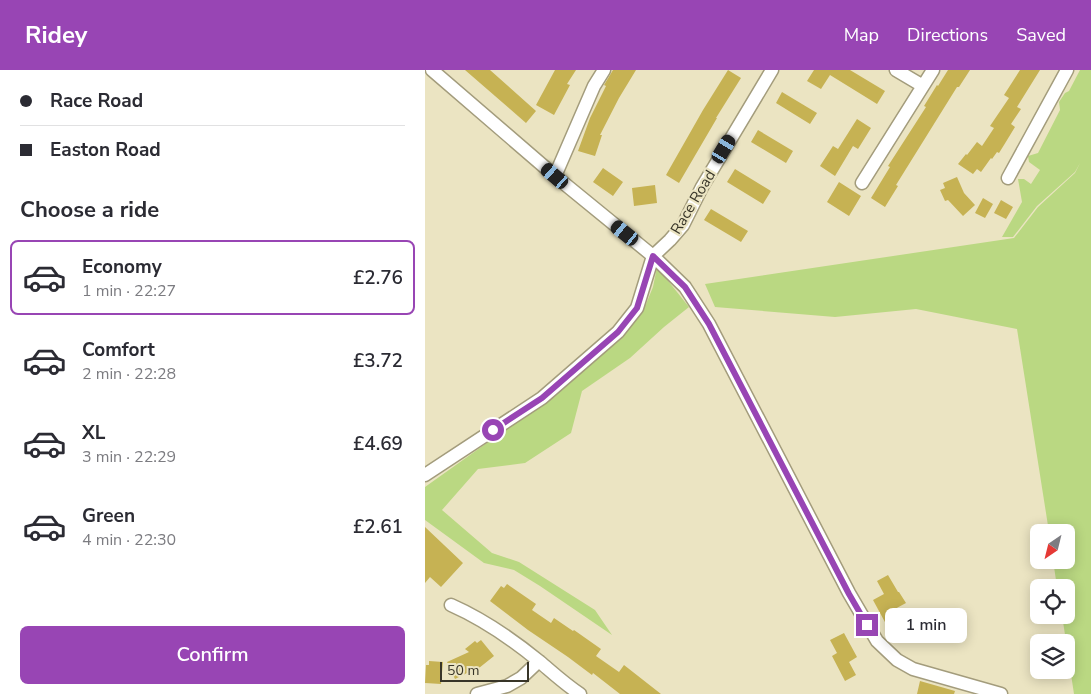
<!DOCTYPE html>
<html lang="en">
<head>
<meta charset="utf-8">
<style>
  :root { --surface:#fff; --page:#f7f7f7; --text:#2b2b33; --muted:#7c7c81; --line:#e1e1e2; --accent:#9845b4 }
  body { margin:0; font-family:"Nunito Sans",sans-serif; background:var(--page); color:var(--text); height:100vh; display:flex; flex-direction:column; font-size:19px; white-space:nowrap }
  * { box-sizing:border-box; margin:0 }
  p { font-size:16px; color:var(--muted) }
  .icon { flex:none; width:28px; height:28px; fill:none; stroke:currentColor; stroke-width:2; stroke-linecap:round; stroke-linejoin:round }
  .map { position:relative; flex:1; overflow:hidden }
  .sheet { display:flex; flex-direction:column; background:var(--surface); width:425px }
  .sheet>* { flex:none }
  .banner { display:grid; align-content:center; height:110px; padding:0 20px; background:var(--surface) }
  .needle { width:32px; rotate:215deg }
  .fabs { position:absolute; left:605px; top:454px; display:grid; gap:10px }
  .fabs a { display:grid; place-items:center; width:45px; height:45px; border-radius:8px; background:var(--surface); box-shadow:0 2px 12px #0003; font-size:25px }
  .scale { position:absolute; left:15px; bottom:12px; width:89px; box-sizing:border-box; padding-left:5px; border:2px solid #383528; border-top:0; font-size:14px; line-height:18px; white-space:nowrap; color:#383528; -webkit-text-stroke:4px #ebe4c2; paint-order:stroke }
  .end { position:absolute; width:22px; height:22px; margin:-11px; border:6px solid #9845b4; background:#fff; box-shadow:0 0 0 2px #fff }
  .from { border-radius:50% }
  .bubble { position:absolute; height:35px; border-radius:8px; background:var(--surface); box-shadow:0 2px 12px #0003; font-size:16px; font-weight:600; line-height:35px; text-align:center }
  .car { position:absolute; width:15px; height:30px; margin:-15px -8px; border-radius:6px; box-shadow:0 0 4px 1px #0007; background:linear-gradient(#222 24%,#8ab4d8 0 40%,#222 0 76%,#8ab4d8 0 86%,#222 0) }
  .banner b { display:flex; align-items:center; gap:18px; height:48px; font-size:19px }
  .banner b+b { border-top:1px solid var(--line) }
  .banner i { width:12px; height:12px; background:var(--text) }
  ul { padding:0; list-style:none }
  li { display:flex; align-items:center; gap:15px; height:75px; margin:0 10px 8px; padding:0 10px; border:2px solid transparent; border-radius:8px }
  li div { flex:1 }
  li b { display:block; font-size:19px }
  li em { font-style:normal; font-weight:600 }
  li.active { border-color:var(--accent) }
  li>.icon { width:45px; height:45px; stroke-width:1.5 }
  h2 { padding:0 20px; font-size:22px; line-height:60px }
  .cta { display:flex; gap:10px; margin-top:auto; padding:10px 20px }
  .cta a { flex:1; height:58px; border-radius:8px; background:var(--accent); color:#fff; font-size:20px; font-weight:600; line-height:58px; text-align:center }
  header { display:flex; align-items:center; gap:30px; box-sizing:border-box; height:70px; padding:0 25px; background:var(--accent); color:#fff }
  header strong { font-size:24px }
  nav { display:flex; gap:28px; margin-inline-start:auto; font-size:18px }
  main { display:flex; flex:1; min-height:0 }
  .map>svg:first-child { display:block }
  .green { fill:#bad882 }
  .building { fill:#c6b253 }
  .lines { fill:none; stroke-linecap:round; stroke-linejoin:round }
  .minor-casing { stroke:#a39c7c; stroke-width:15 }
  .minor { stroke:#fff; stroke-width:12 }
  .route { stroke:#9845b4; stroke-width:6 }
  .labels { text-anchor:middle; stroke-width:4.5; stroke-linejoin:round; paint-order:stroke }
  .street-label { font-size:15px; fill:#383528; stroke:#ebe4c2 }
</style>
</head>
<body>
<header>
<strong>Ridey</strong>
<nav><a>Map</a><a>Directions</a><a>Saved</a></nav>
</header>
<main>
<section class="sheet">
<div class="banner">
<b><i class="from"></i>Race Road</b>
<b><i></i>Easton Road</b>
</div>
<h2>Choose a ride</h2>
<ul>
<li class="active"><svg class="icon" aria-label="car" viewBox="0 0 24 24"><path d="M5 17H2v-5l4-1 3-4h7l3 4 3 1v5h-3M9 17h6M6 11h13"/><circle cx="7" cy="17" r="2"/><circle cx="17" cy="17" r="2"/></svg><div><b>Economy</b><p>1 min · 22:27</p></div><em>£2.76</em></li>
<li><svg class="icon" aria-label="car" viewBox="0 0 24 24"><path d="M5 17H2v-5l4-1 3-4h7l3 4 3 1v5h-3M9 17h6M6 11h13"/><circle cx="7" cy="17" r="2"/><circle cx="17" cy="17" r="2"/></svg><div><b>Comfort</b><p>2 min · 22:28</p></div><em>£3.72</em></li>
<li><svg class="icon" aria-label="car" viewBox="0 0 24 24"><path d="M5 17H2v-5l4-1 3-4h7l3 4 3 1v5h-3M9 17h6M6 11h13"/><circle cx="7" cy="17" r="2"/><circle cx="17" cy="17" r="2"/></svg><div><b>XL</b><p>3 min · 22:29</p></div><em>£4.69</em></li>
<li><svg class="icon" aria-label="car" viewBox="0 0 24 24"><path d="M5 17H2v-5l4-1 3-4h7l3 4 3 1v5h-3M9 17h6M6 11h13"/><circle cx="7" cy="17" r="2"/><circle cx="17" cy="17" r="2"/></svg><div><b>Green</b><p>4 min · 22:30</p></div><em>£2.61</em></li>
</ul>
<div class="cta"><a>Confirm</a></div>
</section>
<div class="map">
<svg width="666" height="624" viewBox="0 0 666 624">
  <rect width="100%" height="100%" fill="#ebe4c2"/>
  <path class="green" d="M 655,0 L 666,0 L 666,624 L 649,624 L 637,545 L 641,545 L 641,518 L 632,517 L 628,490 L 641,490 L 641,462 L 624,462 L 592,259 L 491,239 L 410,247 L 290,237 L 280,214 L 589,168 L 613,137 L 650,103 L 655,93 L 650,102 L 612,136 L 588,167 L 577,167 L 597,132 L 593,109 L 599,109 L 606,114 L 615,100 L 604,92 L 603,86 L 613,83 L 635,40 L 634,32 L 640,23 L 644,21 Z
    M 232,197 L 264,237 L 239,257 L 205,288 L 157,321 L 146,363 L 100,393 L 53,399 L 17,440 L 67,483 L 94,492 L 170,540 L 187,565 L 115,516 L 89,500 L 59,493 L 0,450 L 0,417 L 94,350 L 195,270 L 221,234 L 228,217 Z"/>
  <path class="building" d="M 40,0 L 65,0 L 111,41 L 101,53 Z
    M 130,0 L 151,0 L 142,14 L 145,15 L 129,45 L 111,35 Z
    M 188,0 L 211,0 L 194,28 L 175,65 L 177,65 L 170,86 L 153,81 L 165,48 L 181,16 L 179,15 Z
    M 303,0 L 316,8 L 291,48 L 292,48 L 254,113 L 241,105 L 278,40 Z
    M 389,0 L 425,0 L 460,21 L 452,34 L 405,5 L 396,19 L 382,11 Z
    M 523,0 L 545,0 L 534,17 L 532,17 L 471,115 L 473,116 L 460,137 L 446,128 L 465,97 L 463,96 L 501,37 L 499,36 L 512,15 L 513,16 Z
    M 595,0 L 615,0 L 592,37 L 596,39 L 586,54 L 590,57 L 579,75 L 574,83 L 572,82 L 567,89 L 566,88 L 556,102 L 552,99 L 548,104 L 533,94 L 541,84 L 542,85 L 552,72 L 557,76 L 569,58 L 565,56 L 584,28 L 579,25 Z
    M 357,22 L 392,43 L 385,54 L 351,33 Z
    M 432,49 L 446,58 L 433,79 L 428,76 L 410,106 L 395,96 L 408,76 L 413,79 Z
    M 333,60 L 368,81 L 361,93 L 326,72 Z
    M 178,98 L 198,112 L 188,126 L 168,112 Z
    M 310,99 L 346,121 L 338,134 L 302,112 Z
    M 532,107 L 539,123 L 550,135 L 538,146 L 523,130 L 520,131 L 515,120 L 520,118 L 518,113 Z
    M 414,112 L 436,126 L 424,146 L 402,132 Z
    M 230,115 L 232,133 L 209,136 L 207,118 Z
    M 558,128 L 568,134 L 560,148 L 550,143 Z
    M 576,130 L 588,137 L 581,149 L 569,143 Z
    M 286,139 L 323,161 L 316,172 L 279,150 Z
    M 0,457 L 38,493 L 16,517 L 5,507 L 0,513 Z
    M 463,505 L 473,522 L 474,522 L 481,533 L 468,540 L 472,548 L 461,554 L 448,530 L 459,524 L 452,511 Z
    M 82,514 L 111,534 L 107,540 L 126,553 L 129,548 L 148,561 L 149,560 L 176,579 L 171,586 L 194,602 L 199,595 L 236,624 L 195,624 L 168,603 L 167,605 L 143,587 L 103,560 L 65,531 L 76,516 L 79,518 Z
    M 419,563 L 432,587 L 424,592 L 431,605 L 420,611 L 407,586 L 412,583 L 405,570 Z
    M 56,570 L 69,586 L 54,598 L 54,597 L 30,609 L 22,592 L 44,582 L 40,579 L 50,571 L 52,573 Z
    M 4,591 L 18,592 L 16,614 L 0,613 L 1,595 L 4,595 Z
    M 495,611 L 530,621 L 529,624 L 492,624 Z"/>
  <g class="lines">
    <g class="minor-casing">
      <path id="minor" d="M 7,0 L 130,106 L 228,186 L 260,217 L 284,254 L 424,523 L 452,571 L 472,590 L 488,599 L 576,624
        M 471,0 L 498,16
        M 130,106 L 169,16 L 179,0
        M 583,108 L 642,0
        M 437,113 L 508,0
        M 0,405 L 117,328 L 193,262 L 212,238 L 228,186 L 245,170 L 258,155 L 277,117 L 347,0
        M 26,535 C 60,550 87,569 115,592 C 128,603 141,615 155,624
        M 52,624 L 82,616 L 96,608 L 114,591"/>
    </g>
    <use href="#minor" class="minor"/>
  </g>
  <g class="lines">
    <path class="route" d="M 68,360 L 117,328 L 193,262 L 212,238 L 228,186 L 260,217 L 284,254 L 424,524 L 442,555"/>
  </g>
  <g class="labels">
    <g class="street-label">
      <text transform="translate(268 132) rotate(-59)" y="5">Race Road</text>
    </g>
  </g>
</svg>
<div class="fabs">
<a><svg class="needle" viewBox="-14 -14 28 28"><path d="M0-13l5 13h-10z" fill="#e53935"/><path d="M0 13l5-13h-10z" fill="#7c7c81"/></svg></a>
<a><svg class="icon" aria-label="locate" viewBox="0 0 24 24"><circle cx="12" cy="12" r="6"/><path d="M12 2v4M12 18v4M2 12h4M18 12h4"/></svg></a>
<a><svg class="icon" aria-label="layers" viewBox="0 0 24 24"><path d="M12 4l9 5-9 5-9-5zM3 14l9 5 9-5"/></svg></a>
</div>
<div class="scale">50 m</div>
<i class="end from" style="left:68px;top:360px"></i>
<i class="end" style="left:442px;top:555px"></i>
<div class="bubble" style="left:460px;top:538px;width:82px">1 min</div>
<i class="car" style="left:299px;top:79px;rotate:31deg"></i>
<i class="car" style="left:130px;top:106px;rotate:311deg"></i>
<i class="car" style="left:200px;top:163px;rotate:309deg"></i>
</div>
</main>
</body>
</html>
